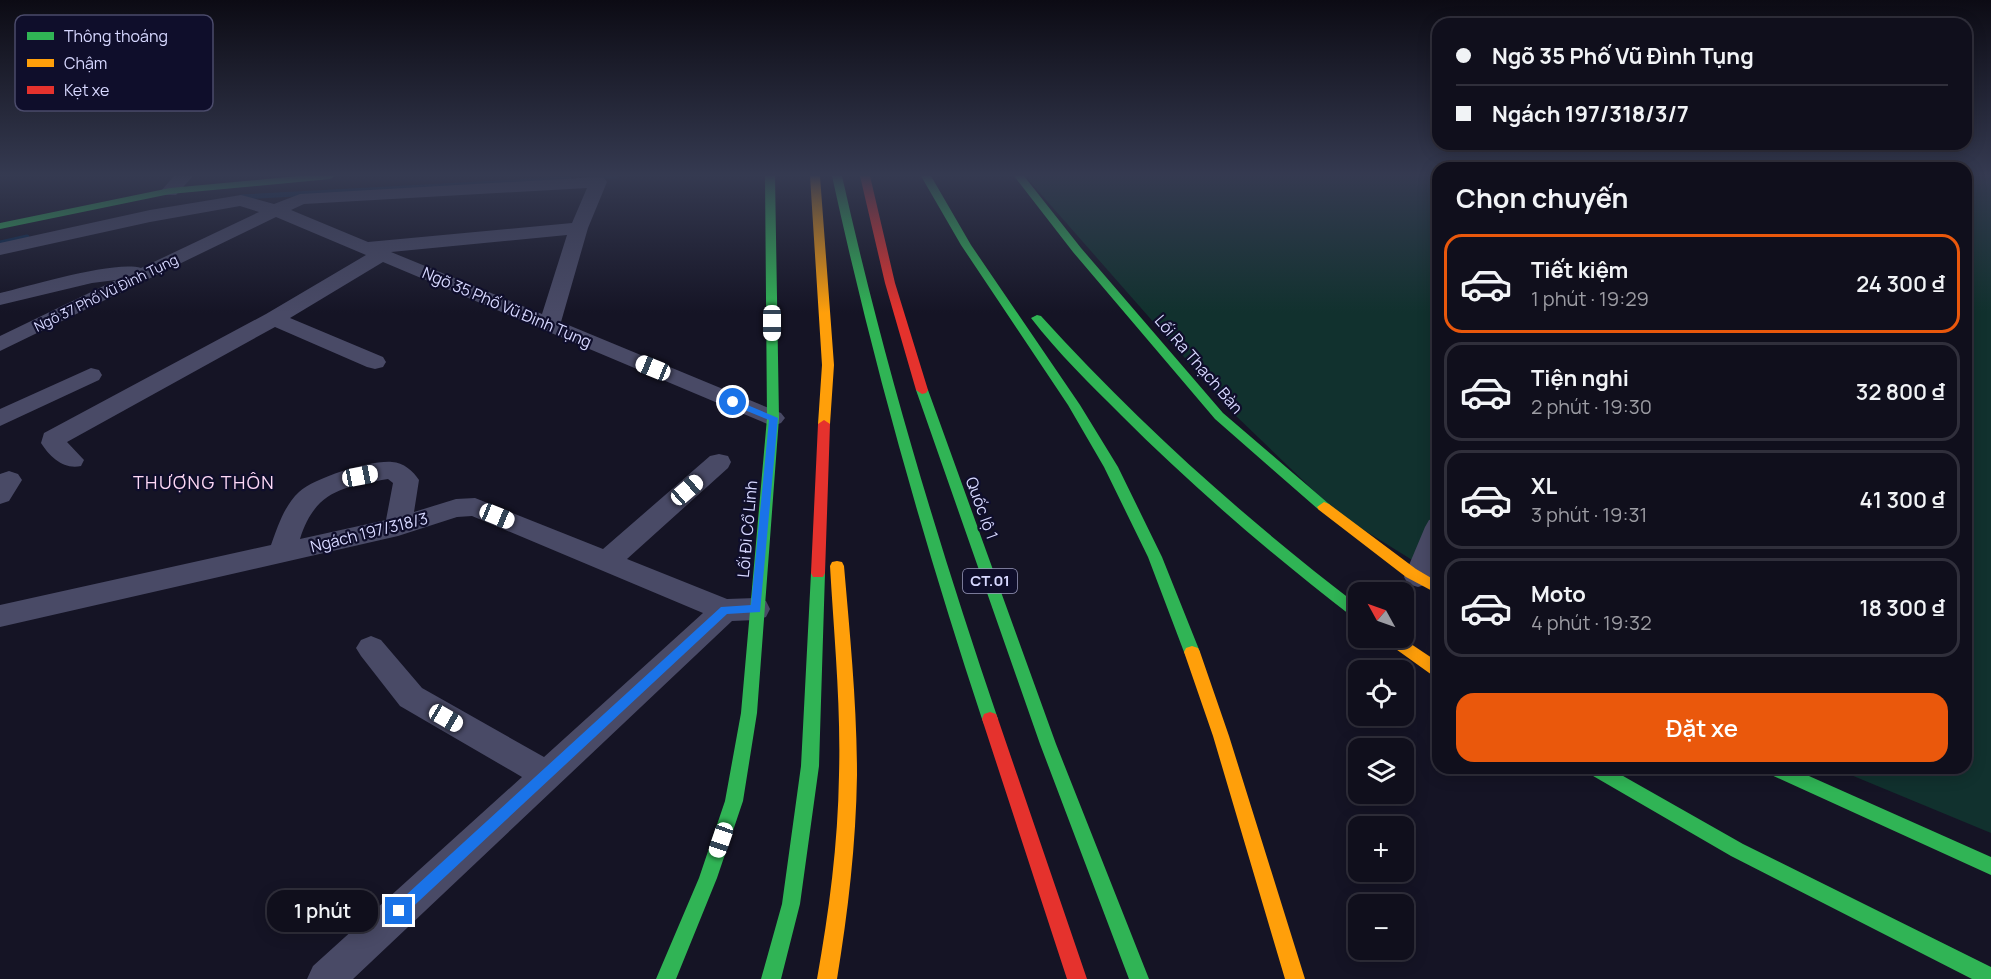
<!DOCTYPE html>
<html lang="vi">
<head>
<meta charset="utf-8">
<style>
  :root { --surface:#100f1c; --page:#191825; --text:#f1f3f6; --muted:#9c9ca3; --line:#302f3b; --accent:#ea580c }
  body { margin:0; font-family:Manrope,sans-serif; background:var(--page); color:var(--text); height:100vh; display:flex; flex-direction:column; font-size:22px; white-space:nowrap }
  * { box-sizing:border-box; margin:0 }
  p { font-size:20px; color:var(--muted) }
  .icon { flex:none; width:33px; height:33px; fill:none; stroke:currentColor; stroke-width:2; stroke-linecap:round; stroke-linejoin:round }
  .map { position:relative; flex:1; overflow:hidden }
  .side { position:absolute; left:1432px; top:162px; width:540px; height:612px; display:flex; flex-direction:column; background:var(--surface); border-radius:18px; box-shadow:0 3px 15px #0003,0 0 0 2px var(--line) }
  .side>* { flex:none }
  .top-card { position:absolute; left:1432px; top:18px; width:540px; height:132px; border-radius:18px; box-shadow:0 3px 15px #0003,0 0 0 2px var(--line); display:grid; align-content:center; height:132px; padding:0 24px; background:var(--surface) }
  .needle { width:39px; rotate:310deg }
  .buttons { position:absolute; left:1348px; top:582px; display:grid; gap:12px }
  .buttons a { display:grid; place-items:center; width:66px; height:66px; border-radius:12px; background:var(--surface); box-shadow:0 3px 15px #0003,0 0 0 2px var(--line); font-size:30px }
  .end { position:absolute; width:27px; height:27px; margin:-14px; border:8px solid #1a73e8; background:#fff; box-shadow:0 0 0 3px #fff }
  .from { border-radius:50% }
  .bubble { position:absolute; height:42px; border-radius:18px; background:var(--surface); box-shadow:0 3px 15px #0003,0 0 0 2px var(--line); font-size:20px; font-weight:600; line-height:42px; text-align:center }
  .car { position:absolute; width:18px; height:36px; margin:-18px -9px; border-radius:8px; box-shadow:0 0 4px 2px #0007; background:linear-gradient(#fff 24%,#345 0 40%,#fff 0 76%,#345 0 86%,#fff 0) }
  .top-card b { display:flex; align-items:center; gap:21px; height:57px; font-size:22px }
  .top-card b+b { border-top:2px solid var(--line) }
  .top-card i { width:15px; height:15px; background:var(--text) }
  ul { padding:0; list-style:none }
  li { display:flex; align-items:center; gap:18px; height:99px; margin:0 12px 9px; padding:0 12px; border:3px solid var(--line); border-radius:18px }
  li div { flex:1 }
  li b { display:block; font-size:22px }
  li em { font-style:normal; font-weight:600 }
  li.on { border-color:var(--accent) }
  li>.icon { width:54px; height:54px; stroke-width:1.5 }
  h2 { padding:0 24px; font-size:27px; line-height:72px }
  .action { display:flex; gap:12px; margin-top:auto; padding:12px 24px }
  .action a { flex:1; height:69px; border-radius:18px; background:var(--accent); color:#fff; font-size:24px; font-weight:600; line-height:69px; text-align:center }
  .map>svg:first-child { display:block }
  .green { fill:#11312e }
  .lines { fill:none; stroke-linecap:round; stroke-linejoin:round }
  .stream { stroke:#08284c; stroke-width:5 }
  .street { fill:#494a66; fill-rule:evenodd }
  .fast { fill:#30b455; fill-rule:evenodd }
  .slow { fill:#ff9f0a; fill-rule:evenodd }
  .jam { fill:#e5322d; fill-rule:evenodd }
  .route { fill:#1a73e8 }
  .labels { text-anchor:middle; stroke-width:4.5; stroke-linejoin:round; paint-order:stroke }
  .far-street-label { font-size:14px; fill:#d7d8ff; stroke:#0f0e2b }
  .shield { fill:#0f0e2b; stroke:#9b9bbf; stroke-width:1.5 }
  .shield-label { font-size:15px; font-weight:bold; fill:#d7d8ff }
  .street-label { font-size:16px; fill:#d7d8ff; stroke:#0f0e2b }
  .neighbourhood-label { font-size:18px; letter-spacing:1.5px; fill:#ffd9f6; stroke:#0f0e2b }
  .key { fill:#0f0e2b; stroke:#4b4b6b; stroke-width:1.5 }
  .key-label { font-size:16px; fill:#d7d8ff }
</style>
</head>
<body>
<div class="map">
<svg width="1991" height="979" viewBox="0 0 1991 979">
  <rect width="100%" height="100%" fill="#151425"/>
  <path class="green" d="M 1025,176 L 1438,176 L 1438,576 L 1338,514 L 1235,415 Z
    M 1967,176 L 1991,176 L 1991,833 L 1834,768 L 1966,768 Z"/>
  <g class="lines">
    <path class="stream" d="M 592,177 L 615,176
      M 241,197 L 569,179
      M 0,243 L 27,237"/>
    <path class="street" d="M 174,176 L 193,176 L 176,195 L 164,195 L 161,191 Z
      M 598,177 L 604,178 L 607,182 L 588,228 L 561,322 L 781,413 L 785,418 L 781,423 L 773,426 L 765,423 L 383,262 L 290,318 L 383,357 L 386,362 L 383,367 L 375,369 L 367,367 L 275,327 L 67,442 L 84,460 L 81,466 C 64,470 50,457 41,443 L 44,433 L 266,314 L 366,255 L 276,217 L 0,351 L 0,336 L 116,280 L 92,283 L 0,305 L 0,293 C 30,286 115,260 141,268 L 259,212 L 240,206 L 150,222 L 0,255 L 0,243 L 150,210 L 241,195 L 274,204 L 300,194 ZM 587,188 L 572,223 L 368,242 L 291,210 L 304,204 ZM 567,235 L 542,314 L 391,252 Z
      M 91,368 L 99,370 L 102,375 L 99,380 L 0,426 L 0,409 Z
      M 719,454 L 728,456 L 731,462 L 728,468 L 627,559 L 727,599 L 756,598 L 766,601 L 770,609 L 766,617 L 756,620 L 732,621 L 353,979 L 307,979 L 313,966 L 522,777 L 400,706 L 361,656 L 356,648 L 361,640 L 371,636 L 381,640 L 422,688 L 544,757 L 703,613 L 472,516 L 457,517 L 398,536 L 0,627 L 0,605 L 271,545 C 278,526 284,506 299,492 C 316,477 371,460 392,462 C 403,462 414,472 419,480 L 414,512 L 456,499 L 475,498 L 603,549 L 710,456 ZM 388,479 L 393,483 L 386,520 L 300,539 C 315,491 342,487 388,479 Z
      M 9,471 L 18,474 L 22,480 L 9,501 L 0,504 L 0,474 Z
      M 1438,518 C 1441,541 1439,563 1428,584 L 1418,587 L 1408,584 L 1404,577 L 1425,527 L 1429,520 Z"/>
    <path class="fast" d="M 298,176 L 335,176 L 330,179 L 170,194 L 0,229 L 0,223 L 170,188 Z
      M 765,176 L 775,176 L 779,418 L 757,713 L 743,801 L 717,878 L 676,979 L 656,979 L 699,878 L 725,801 L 741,713 L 767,418 Z
      M 832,176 L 842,176 C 883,360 937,540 998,719 L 996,724 L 990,726 L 984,724 L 982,719 C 923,540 872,360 832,176 Z
      M 921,176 L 931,176 L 971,245 L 1080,405 L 1118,467 L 1162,557 L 1200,652 L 1198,656 L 1192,658 L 1186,656 L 1184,652 L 1148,557 L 1104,467 L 1068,405 L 961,245 Z
      M 1014,176 L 1024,176 L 1081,248 L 1223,413 L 1329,504 L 1331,507 L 1329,510 L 1319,510 L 1215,419 L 1073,252 Z
      M 1037,315 L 1041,316 C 1138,423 1244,518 1359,606 L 1359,620 L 1354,618 C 1272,555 1194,488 1121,415 C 1090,384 1058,353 1031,318 Z
      M 922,386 L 928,390 L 1056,744 L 1149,979 L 1129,979 L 1040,744 L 916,390 Z
      M 818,568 L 823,569 L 825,573 L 819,766 L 800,904 L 781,979 L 761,979 L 782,904 L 801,766 L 811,573 L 813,569 Z
      M 1585,768 L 1609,768 L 1743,844 L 1991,967 L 1991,979 L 1972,979 L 1731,856 L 1588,773 Z
      M 1764,768 L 1791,768 L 1991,857 L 1991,875 L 1767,773 Z"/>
    <path class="slow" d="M 810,176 L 820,176 L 834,365 L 830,424 L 824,428 L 818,424 L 822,365 Z
      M 1324,502 L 1329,504 L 1416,569 L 1438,582 L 1438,594 L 1406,577 L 1319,510 L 1317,507 Z
      M 837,561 L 842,562 L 844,566 C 850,636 857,705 857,775 C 856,844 848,912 837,979 L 817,979 C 829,912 838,844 839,775 C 841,705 834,636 830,566 L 832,562 Z
      M 1384,638 L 1402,638 L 1438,662 L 1438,676 L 1432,675 L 1386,642 Z
      M 1192,646 L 1198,648 L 1200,652 L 1229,736 L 1305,979 L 1285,979 L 1213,736 L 1184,652 L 1186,648 Z"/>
    <path class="jam" d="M 860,176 L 870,176 L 895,283 L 928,390 L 926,393 L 922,394 L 916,390 L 885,283 Z
      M 824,420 L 830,424 L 825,573 L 823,577 L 813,577 L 811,573 L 818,424 Z
      M 990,712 L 996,714 L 998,719 L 1087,979 L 1067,979 L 982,719 L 984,714 Z"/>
  </g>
  <linearGradient id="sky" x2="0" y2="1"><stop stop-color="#0c0b14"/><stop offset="0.56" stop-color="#353a51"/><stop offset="1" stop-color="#353a51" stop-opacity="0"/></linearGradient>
  <rect width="1991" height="313" fill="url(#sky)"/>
  <path class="route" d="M 733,399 L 778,418 L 760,612 L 727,614 L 404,915 L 399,917 L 394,915 L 392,911 L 394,906 L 721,607 L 751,605 L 769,420 L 730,404 L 728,402 Z"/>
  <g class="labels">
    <g class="far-street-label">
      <text transform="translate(106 293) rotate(-26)" y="5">Ngõ 37 Phố Vũ Đình Tụng</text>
    </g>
    <rect class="shield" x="963" y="569" width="54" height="24" rx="4.5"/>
    <g class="shield-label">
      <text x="990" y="586">CT.01</text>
    </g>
    <g class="street-label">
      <text transform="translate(507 307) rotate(23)" y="6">Ngõ 35 Phố Vũ Đình Tụng</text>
      <text transform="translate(1199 364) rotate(49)" y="6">Lối Ra Thạch Bàn</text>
      <text transform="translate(982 508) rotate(70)" y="6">Quốc lộ 1</text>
      <text transform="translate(747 529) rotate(-85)" y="6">Lối Đi Cổ Linh</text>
      <text transform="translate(369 532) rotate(-14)" y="6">Ngách 197/318/3</text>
    </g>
    <g class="neighbourhood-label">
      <text x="204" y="489">THƯỢNG THÔN</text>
    </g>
  </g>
  <rect x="15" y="15" width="198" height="96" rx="9" class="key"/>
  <rect x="27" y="32" width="27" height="8" fill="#30b455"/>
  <rect x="27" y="59" width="27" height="8" fill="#ff9f0a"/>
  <rect x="27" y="86" width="27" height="8" fill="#e5322d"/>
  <g class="key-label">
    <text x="64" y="42">Thông thoáng</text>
    <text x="64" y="69">Chậm</text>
    <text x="64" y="96">Kẹt xe</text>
  </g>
</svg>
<div class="buttons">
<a><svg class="needle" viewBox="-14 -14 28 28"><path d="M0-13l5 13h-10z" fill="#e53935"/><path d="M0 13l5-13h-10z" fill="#9c9ca3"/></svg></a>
<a><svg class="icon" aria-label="locate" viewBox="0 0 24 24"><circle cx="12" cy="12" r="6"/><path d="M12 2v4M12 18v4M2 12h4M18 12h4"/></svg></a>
<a><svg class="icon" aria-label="layers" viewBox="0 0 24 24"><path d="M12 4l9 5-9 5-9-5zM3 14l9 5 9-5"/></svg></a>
<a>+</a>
<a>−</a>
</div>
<i class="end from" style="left:733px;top:402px"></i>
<i class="end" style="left:399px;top:911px"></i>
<div class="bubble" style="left:267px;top:890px;width:111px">1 phút</div>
<i class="car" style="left:772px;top:323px;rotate:180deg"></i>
<i class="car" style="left:653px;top:368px;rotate:292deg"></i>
<i class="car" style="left:360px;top:476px;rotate:79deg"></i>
<i class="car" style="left:687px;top:490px;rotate:49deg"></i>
<i class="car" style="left:497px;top:516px;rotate:112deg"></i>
<i class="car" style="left:446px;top:718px;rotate:120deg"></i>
<i class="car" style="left:721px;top:840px;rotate:199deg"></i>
<div class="top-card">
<b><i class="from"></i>Ngõ 35 Phố Vũ Đình Tụng</b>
<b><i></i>Ngách 197/318/3/7</b>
</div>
<section class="side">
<h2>Chọn chuyến</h2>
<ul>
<li class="on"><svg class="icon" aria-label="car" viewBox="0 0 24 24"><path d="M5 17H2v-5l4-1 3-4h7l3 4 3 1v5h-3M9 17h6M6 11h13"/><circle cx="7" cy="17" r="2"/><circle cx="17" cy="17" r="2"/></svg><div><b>Tiết kiệm</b><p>1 phút · 19:29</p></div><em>24 300 ₫</em></li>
<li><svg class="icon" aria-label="car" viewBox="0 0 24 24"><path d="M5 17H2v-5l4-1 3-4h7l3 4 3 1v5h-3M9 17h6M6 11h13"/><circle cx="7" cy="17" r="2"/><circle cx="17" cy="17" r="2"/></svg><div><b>Tiện nghi</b><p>2 phút · 19:30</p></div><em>32 800 ₫</em></li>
<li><svg class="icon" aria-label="car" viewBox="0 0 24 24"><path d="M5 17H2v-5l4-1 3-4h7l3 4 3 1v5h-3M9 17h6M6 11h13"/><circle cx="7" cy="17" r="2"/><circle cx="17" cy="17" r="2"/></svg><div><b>XL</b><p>3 phút · 19:31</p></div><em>41 300 ₫</em></li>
<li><svg class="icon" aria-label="car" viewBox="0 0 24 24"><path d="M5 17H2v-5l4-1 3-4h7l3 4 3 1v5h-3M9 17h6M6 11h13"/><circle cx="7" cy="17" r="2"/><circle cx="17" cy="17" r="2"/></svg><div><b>Moto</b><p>4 phút · 19:32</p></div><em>18 300 ₫</em></li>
</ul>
<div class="action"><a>Đặt xe</a></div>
</section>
</div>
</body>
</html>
